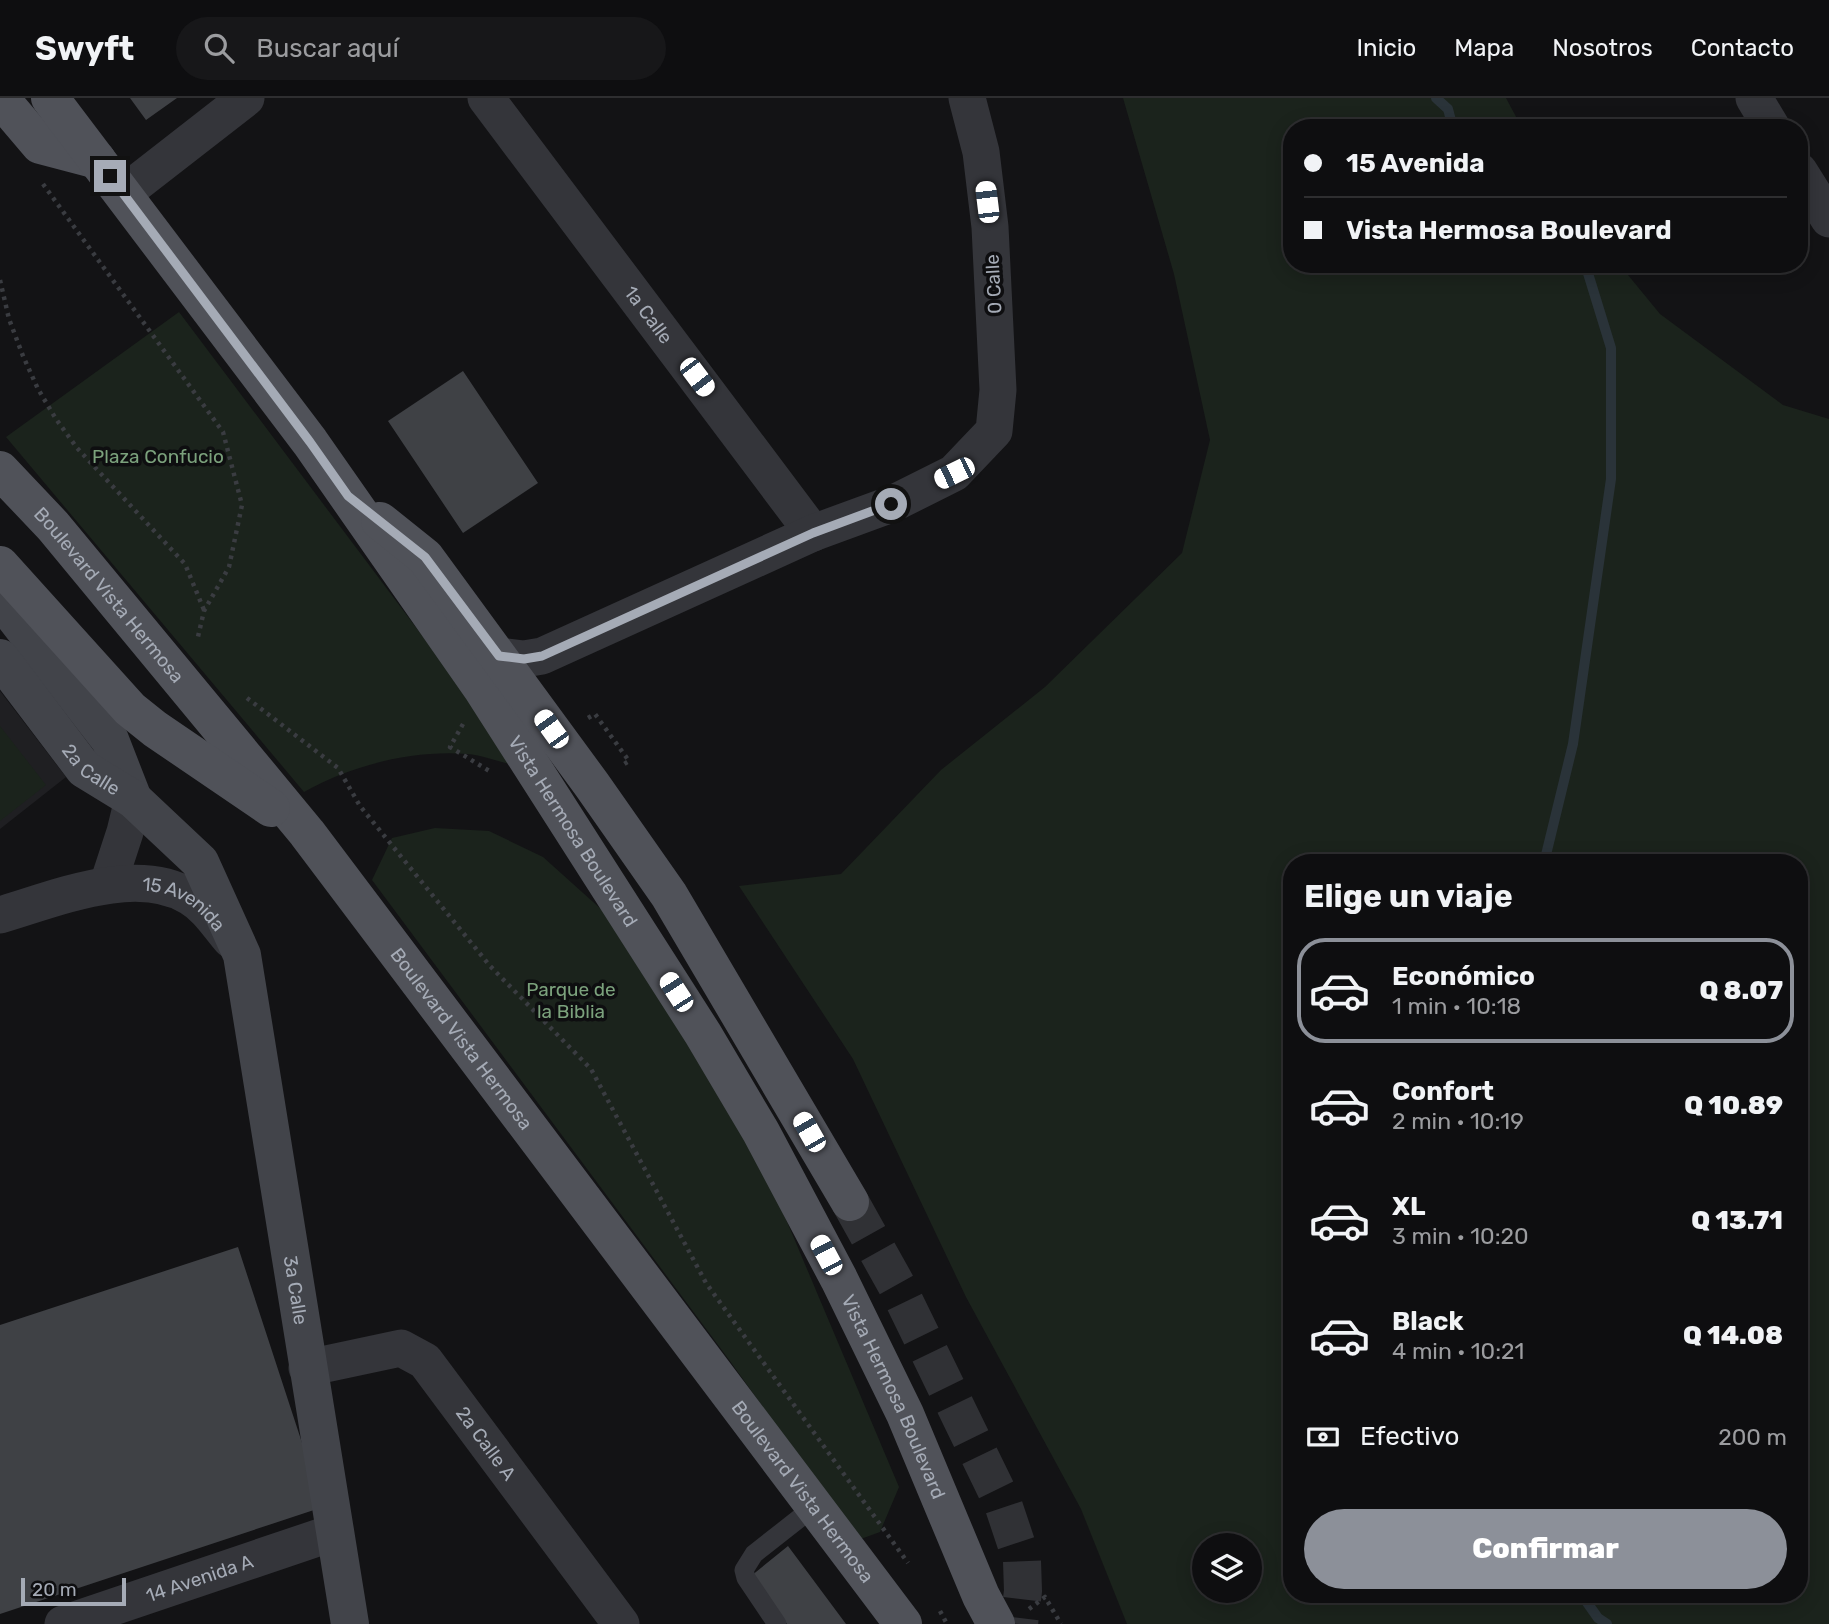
<!DOCTYPE html>
<html lang="es">
<head>
<meta charset="utf-8">
<style>
  :root { --surface:#0e0e10; --page:#171719; --text:#f1f3f6; --muted:#9b9c9f; --line:#2e2e30; --accent:#8c9099 }
  body { margin:0; font-family:Rubik,sans-serif; background:var(--page); color:var(--text); height:100vh; display:flex; flex-direction:column; font-size:26px; white-space:nowrap }
  * { box-sizing:border-box; margin:0 }
  p { font-size:23px; color:var(--muted) }
  .icon { flex:none; width:38px; height:38px; fill:none; stroke:currentColor; stroke-width:2; stroke-linecap:round; stroke-linejoin:round }
  .map { position:relative; flex:1; overflow:hidden }
  .side { position:absolute; left:1283px; top:756px; width:525px; height:749px; display:flex; flex-direction:column; background:var(--surface); border-radius:28px; box-shadow:0 4px 18px #0003,0 0 0 2px var(--line) }
  .side>* { flex:none }
  .top-card { position:absolute; left:1283px; top:21px; width:525px; height:154px; border-radius:28px; box-shadow:0 4px 18px #0003,0 0 0 2px var(--line); display:grid; align-content:center; height:154px; padding:0 21px; background:var(--surface) }
  .controls { position:absolute; left:1192px; top:1435px; display:grid; gap:14px }
  .controls a { display:grid; place-items:center; width:70px; height:70px; border-radius:50%; background:var(--surface); box-shadow:0 4px 18px #0003,0 0 0 2px var(--line); font-size:35px }
  .scale { position:absolute; left:21px; bottom:18px; width:105px; box-sizing:border-box; padding-left:7px; border:4px solid #a5abb6; border-top:0; font-size:19px; line-height:24px; white-space:nowrap; color:#a5abb6; -webkit-text-stroke:5px #0e0e10; paint-order:stroke }
  .end { position:absolute; width:32px; height:32px; margin:-16px; border:9px solid #a5abb6; background:#111; box-shadow:0 0 0 4px #111 }
  .from { border-radius:50% }
  .car { position:absolute; width:21px; height:42px; margin:-21px -10px; border-radius:9px; box-shadow:0 0 5px 2px #0007; background:linear-gradient(#fff 24%,#345 0 40%,#fff 0 76%,#345 0 86%,#fff 0) }
  .top-card b { display:flex; align-items:center; gap:24px; height:66px; font-size:26px }
  .top-card b+b { border-top:2px solid var(--line) }
  .top-card i { width:18px; height:18px; background:var(--text) }
  ul { padding:0; list-style:none }
  li { display:flex; align-items:center; gap:21px; height:105px; margin:0 14px 10px; padding:0 7px; border:4px solid transparent; border-radius:28px }
  li div { flex:1 }
  li b { display:block; font-size:26px }
  li em { font-style:normal; font-weight:800 }
  li.current { border-color:var(--accent) }
  li>.icon { width:63px; height:63px; stroke-width:1.5 }
  h2 { padding:0 21px; font-size:32px; line-height:84px }
  .pay { display:flex; align-items:center; gap:18px; height:77px; padding:0 21px; font-size:26px }
  .pay p { margin-inline-start:auto }
  .button { display:flex; gap:14px; margin-top:auto; padding:14px 21px }
  .button a { flex:1; height:80px; border-radius:42px; background:var(--accent); color:#fff; font-size:28px; font-weight:800; line-height:80px; text-align:center }
  header { display:flex; align-items:center; gap:42px; box-sizing:border-box; height:98px; padding:0 35px; background:var(--surface); border-bottom:2px solid var(--line) }
  header strong { font-size:33px }
  nav { display:flex; gap:38px; margin-inline-start:auto; font-size:24px }
  .search { width:490px; height:63px; background:var(--page); display:flex; align-items:center; gap:18px; box-sizing:border-box; padding:0 24px; border-radius:38px; color:var(--muted); font-size:26px }
  .map>svg:first-child { display:block }
  .built { fill:#1f1f22 }
  .green { fill:#1b231c; fill-rule:evenodd }
  .lines { fill:none; stroke-linecap:round; stroke-linejoin:round }
  .stream { stroke:#2a3339; stroke-width:10 }
  .building { fill:#3f4145 }
  .primary-tunnel { stroke:#303135; stroke-width:38; stroke-dasharray:38 19; stroke-linecap:butt }
  .path { stroke:#3a3c41; stroke-width:4.5; stroke-dasharray:3.5 5; stroke-linecap:butt }
  .lane { stroke:#34353a; stroke-width:19 }
  .street { stroke:#34353a; stroke-width:37 }
  .secondary { stroke:#42444a; stroke-width:38 }
  .primary { stroke:#505259; stroke-width:38 }
  .route { stroke:#a5abb6; stroke-width:9 }
  .labels { text-anchor:middle; stroke-width:7; stroke-linejoin:round; paint-order:stroke }
  .street-label { font-size:19px; fill:#a5abb6; stroke:#0e0e10 }
  .park-label { font-size:19px; fill:#7ba17c; stroke:#0e0e10 }
</style>
</head>
<body>
<header>
<strong>Swyft</strong>
<div class="search"><svg class="icon" aria-label="search" viewBox="0 0 24 24"><circle cx="10" cy="10" r="6"/><path d="M15 15l6 6"/></svg>Buscar aquí</div>
<nav><a>Inicio</a><a>Mapa</a><a>Nosotros</a><a>Contacto</a></nav>
</header>
<div class="map">
<svg width="1829" height="1526" viewBox="0 0 1829 1526">
  <rect width="100%" height="100%" fill="#131315"/>
  <path class="built" d="M 0,593 L 66,679 L 0,731 Z"/>
  <path class="green" d="M 1123,0 L 1506,0 L 1522,30 L 1292,30 L 1292,166 L 1619,166 L 1660,216 L 1783,307 L 1829,321 L 1829,1526 L 1127,1526 L 1081,1411 L 966,1199 L 853,961 L 739,788 L 841,776 L 941,672 L 1045,589 L 1182,455 L 1210,342 L 1174,176 ZM 1292,765 L 1799,765 L 1799,1496 L 1292,1496 ZM 1250,1447 L 1250,1493 L 1204,1493 L 1204,1447 Z
    M 179,214 L 463,592 L 510,666 C 496,663 481,657 467,656 C 412,652 352,667 304,694 L 6,339 Z
    M 0,628 L 46,687 L 0,723 Z
    M 435,730 L 489,733 L 543,759 L 641,847 L 750,1036 L 899,1389 L 880,1434 L 858,1442 L 730,1263 L 372,782 L 392,740 Z"/>
  <g class="lines">
    <path class="stream" d="M 1436,0 L 1448,11 L 1453,30
      M 1544,765 L 1573,646 L 1611,381 L 1611,250 L 1587,172 L 1555,166
      M 1581,1496 L 1598,1520 L 1607,1526"/>
  </g>
  <path class="building" d="M 130,0 L 177,0 L 146,22 Z
    M 463,273 L 538,385 L 463,435 L 388,323 Z
    M 238,1149 L 323,1409 L 0,1516 L 0,1227 Z
    M 788,1448 L 846,1526 L 787,1526 L 751,1478 Z"/>
  <g class="lines">
    <path class="primary-tunnel" d="M 850,1104 L 897,1188 L 1003,1406 L 1022,1463 L 1023,1493 L 1019,1526"/>
    <path class="path" d="M 43,86 L 223,334 L 242,407 L 229,469 L 204,513 L 197,543
      M 0,182 L 9,221 L 23,258 L 38,291 L 56,321 L 77,350 L 185,466 L 204,512
      M 247,600 L 338,670 L 360,708 L 490,868 L 591,971 L 706,1185 L 908,1465
      M 588,620 L 595,616 L 629,663 L 621,668
      M 463,626 L 450,649 L 491,674
      M 1029,1511 L 1045,1499 L 1061,1526
      M 940,1513 L 947,1526"/>
    <path class="lane" d="M 777,1526 L 746,1480 L 744,1472 L 754,1456 L 815,1408"/>
    <g class="street">
      <path id="s1" d="M 486,0 L 813,435"/>
      <path d="M 1754,0 L 1772,30"/>
      <path d="M 1799,73 L 1829,121"/>
      <path d="M 124,95 L 246,0"/>
      <path d="M 499,558 L 524,561 L 542,558 L 813,435 L 892,406 L 954,375 L 994,333 L 998,292 L 990,129 L 981,54 L 967,0"/>
      <path d="M 108,786 L 125,734 L 133,701"/>
      <path id="s2" d="M 0,817 C 55,801 136,766 190,799 C 207,809 218,827 231,842"/>
      <path id="s3" d="M 307,1270 L 401,1250 L 425,1263 L 621,1526"/>
      <path id="s4" d="M 63,1526 L 335,1434"/>
    </g>
    <g class="secondary">
      <path d="M 0,500 L 110,642 L 133,701"/>
      <path id="s5" d="M 0,560 L 84,671 L 133,701 L 200,764 L 242,857 L 350,1526"/>
    </g>
    <g class="primary">
      <path d="M 0,0 L 40,47 L 97,62"/>
      <path id="s6" d="M 50,0 L 310,344 L 483,592 L 703,936 L 761,1034 L 839,1181 L 905,1316 L 981,1498 L 996,1526"/>
      <path id="s7" d="M 0,372 L 53,428 L 307,735 L 903,1526"/>
      <path d="M 380,423 L 425,459 L 592,687 L 669,797 L 850,1104"/>
      <path d="M 0,467 L 130,611 L 155,631 L 271,710"/>
    </g>
  </g>
  <g class="lines">
    <path class="route" d="M 110,78 L 310,344 L 348,398 L 425,459 L 499,558 L 524,561 L 542,558 L 813,435 L 891,406"/>
  </g>
  <g class="labels">
    <g class="street-label">
      <text transform="translate(993 186) rotate(-93)" y="7">0 Calle</text>
      <text dy="7" stroke="none"><textPath href="#s1" startOffset="271">1a Calle</textPath></text>
      <text dy="7" stroke="none"><textPath href="#s7" startOffset="166">Boulevard Vista Hermosa</textPath></text>
      <text dy="7" stroke="none"><textPath href="#s5" startOffset="145">2a Calle</textPath></text>
      <text dy="7" stroke="none"><textPath href="#s6" startOffset="901">Vista Hermosa Boulevard</textPath></text>
      <text dy="7" stroke="none"><textPath href="#s2" startOffset="194">15 Avenida</textPath></text>
      <text dy="7" stroke="none"><textPath href="#s7" startOffset="733">Boulevard Vista Hermosa</textPath></text>
      <text dy="7" stroke="none"><textPath href="#s5" startOffset="730">3a Calle</textPath></text>
      <text dy="7" stroke="none"><textPath href="#s6" startOffset="1552">Vista Hermosa Boulevard</textPath></text>
      <text dy="7" stroke="none"><textPath href="#s3" startOffset="226">2a Calle A</textPath></text>
      <text dy="7" stroke="none"><textPath href="#s7" startOffset="1300">Boulevard Vista Hermosa</textPath></text>
      <text dy="7" stroke="none"><textPath href="#s4" startOffset="144">14 Avenida A</textPath></text>
    </g>
    <g class="park-label">
      <text x="158" y="365">Plaza Confucio</text>
      <text x="571" y="898">Parque de<tspan x="571" dy="22">la Biblia</tspan></text>
    </g>
  </g>
</svg>
<div class="controls">
<a><svg class="icon" aria-label="layers" viewBox="0 0 24 24"><path d="M12 4l9 5-9 5-9-5zM3 14l9 5 9-5"/></svg></a>
</div>
<div class="scale">20 m</div>
<i class="end from" style="left:891px;top:406px"></i>
<i class="end" style="left:110px;top:78px"></i>
<i class="car" style="left:987px;top:104px;rotate:353deg"></i>
<i class="car" style="left:697px;top:279px;rotate:143deg"></i>
<i class="car" style="left:954px;top:375px;rotate:244deg"></i>
<i class="car" style="left:551px;top:631px;rotate:324deg"></i>
<i class="car" style="left:676px;top:894px;rotate:327deg"></i>
<i class="car" style="left:809px;top:1034px;rotate:330deg"></i>
<i class="car" style="left:826px;top:1157px;rotate:332deg"></i>
<div class="top-card">
<b><i class="from"></i>15 Avenida</b>
<b><i></i>Vista Hermosa Boulevard</b>
</div>
<section class="side">
<h2>Elige un viaje</h2>
<ul>
<li class="current"><svg class="icon" aria-label="car" viewBox="0 0 24 24"><path d="M5 17H2v-5l4-1 3-4h7l3 4 3 1v5h-3M9 17h6M6 11h13"/><circle cx="7" cy="17" r="2"/><circle cx="17" cy="17" r="2"/></svg><div><b>Económico</b><p>1 min · 10:18</p></div><em>Q 8.07</em></li>
<li><svg class="icon" aria-label="car" viewBox="0 0 24 24"><path d="M5 17H2v-5l4-1 3-4h7l3 4 3 1v5h-3M9 17h6M6 11h13"/><circle cx="7" cy="17" r="2"/><circle cx="17" cy="17" r="2"/></svg><div><b>Confort</b><p>2 min · 10:19</p></div><em>Q 10.89</em></li>
<li><svg class="icon" aria-label="car" viewBox="0 0 24 24"><path d="M5 17H2v-5l4-1 3-4h7l3 4 3 1v5h-3M9 17h6M6 11h13"/><circle cx="7" cy="17" r="2"/><circle cx="17" cy="17" r="2"/></svg><div><b>XL</b><p>3 min · 10:20</p></div><em>Q 13.71</em></li>
<li><svg class="icon" aria-label="car" viewBox="0 0 24 24"><path d="M5 17H2v-5l4-1 3-4h7l3 4 3 1v5h-3M9 17h6M6 11h13"/><circle cx="7" cy="17" r="2"/><circle cx="17" cy="17" r="2"/></svg><div><b>Black</b><p>4 min · 10:21</p></div><em>Q 14.08</em></li>
</ul>
<div class="pay"><svg class="icon" aria-label="cash" viewBox="0 0 24 24"><path d="M3 7h18v10H3z"/><circle cx="12" cy="12" r="2"/></svg>Efectivo<p>200 m</p></div>
<div class="button"><a>Confirmar</a></div>
</section>
</div>
</body>
</html>
